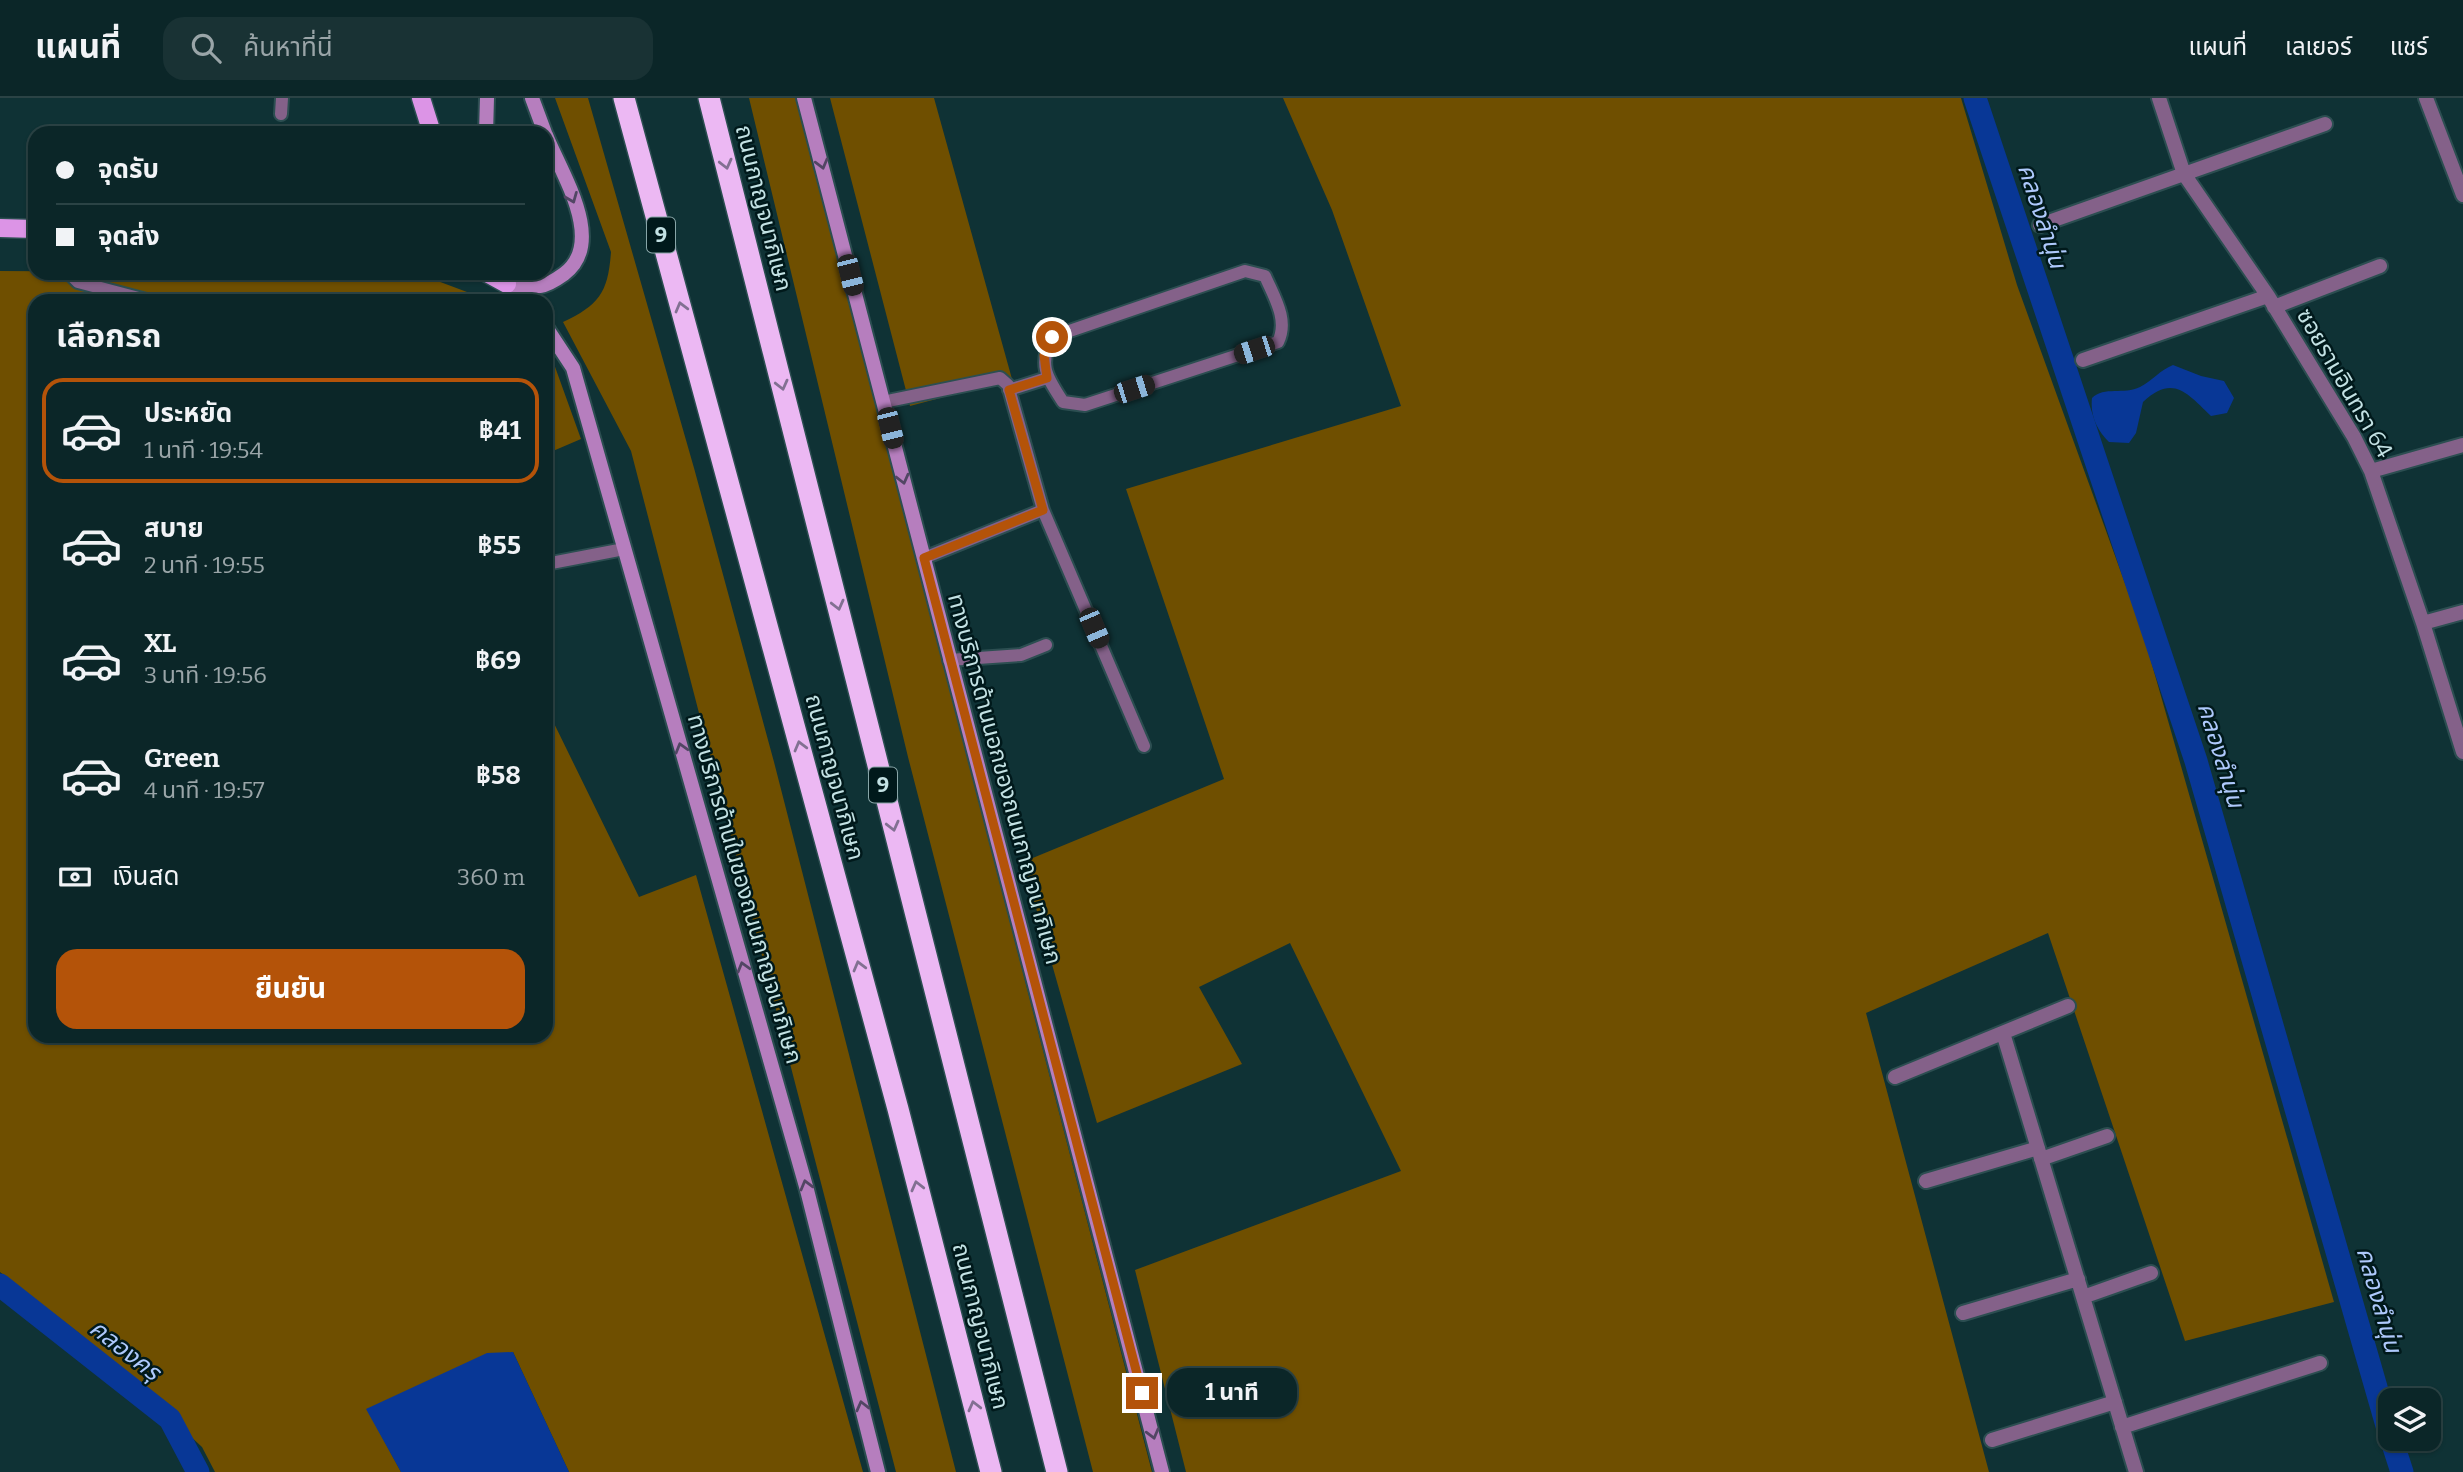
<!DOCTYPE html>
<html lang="th">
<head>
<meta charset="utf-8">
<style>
  :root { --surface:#0b2628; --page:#193234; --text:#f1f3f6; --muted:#9aa5a8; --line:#2b4345; --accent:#b45309 }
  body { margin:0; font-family:Bitter,"Noto Sans Thai",serif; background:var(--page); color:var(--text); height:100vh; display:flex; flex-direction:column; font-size:26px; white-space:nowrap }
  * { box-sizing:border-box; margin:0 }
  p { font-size:23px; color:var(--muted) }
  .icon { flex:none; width:38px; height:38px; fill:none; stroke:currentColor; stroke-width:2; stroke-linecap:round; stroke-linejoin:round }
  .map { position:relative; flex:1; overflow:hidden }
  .drawer { position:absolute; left:28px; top:196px; width:525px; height:749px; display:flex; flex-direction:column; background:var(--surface); border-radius:21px; box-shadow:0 2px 5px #0004,0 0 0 2px var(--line) }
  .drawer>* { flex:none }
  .banner { position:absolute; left:28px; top:28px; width:525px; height:154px; border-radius:21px; box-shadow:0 2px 5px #0004,0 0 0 2px var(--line); display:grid; align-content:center; height:154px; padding:0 28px; background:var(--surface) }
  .fabs { position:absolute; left:2378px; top:1290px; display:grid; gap:14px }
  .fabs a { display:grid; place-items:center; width:63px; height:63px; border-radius:14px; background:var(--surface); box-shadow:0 2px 5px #0004,0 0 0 2px var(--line); font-size:35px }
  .end { position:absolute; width:32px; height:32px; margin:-16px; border:9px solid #b45309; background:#fff; box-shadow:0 0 0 4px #fff }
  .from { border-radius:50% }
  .bubble { position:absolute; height:49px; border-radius:21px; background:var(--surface); box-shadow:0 2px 5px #0004,0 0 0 2px var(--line); font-size:23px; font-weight:700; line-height:49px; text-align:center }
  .car { position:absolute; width:21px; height:42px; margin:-21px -10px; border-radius:9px; box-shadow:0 0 5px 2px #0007; background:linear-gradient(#222 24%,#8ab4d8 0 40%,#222 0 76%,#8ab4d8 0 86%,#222 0) }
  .banner b { display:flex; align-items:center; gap:24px; height:66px; font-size:26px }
  .banner b+b { border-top:2px solid var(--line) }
  .banner i { width:18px; height:18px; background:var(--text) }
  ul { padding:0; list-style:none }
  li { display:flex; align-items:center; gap:21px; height:105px; margin:0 14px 10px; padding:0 14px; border:4px solid transparent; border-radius:21px }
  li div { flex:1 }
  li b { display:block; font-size:26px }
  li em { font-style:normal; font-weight:700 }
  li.active { border-color:var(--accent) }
  li>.icon { width:63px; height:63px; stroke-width:1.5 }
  h2 { padding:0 28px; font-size:32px; line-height:84px }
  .pay { display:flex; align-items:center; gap:18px; height:77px; padding:0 28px; font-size:26px }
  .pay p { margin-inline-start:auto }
  .primary-button { display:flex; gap:14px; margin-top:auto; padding:14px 28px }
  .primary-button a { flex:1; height:80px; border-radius:21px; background:var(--accent); color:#fff; font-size:28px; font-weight:700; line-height:80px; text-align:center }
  header { display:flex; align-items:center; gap:42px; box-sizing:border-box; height:98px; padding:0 35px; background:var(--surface); border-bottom:2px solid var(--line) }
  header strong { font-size:33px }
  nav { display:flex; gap:38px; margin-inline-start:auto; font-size:24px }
  .search { width:490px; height:63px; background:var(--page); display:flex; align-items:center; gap:18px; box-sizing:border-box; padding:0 24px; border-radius:21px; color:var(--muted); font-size:26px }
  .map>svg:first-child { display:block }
  .green { fill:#6f4f00 }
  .water { fill:#083796 }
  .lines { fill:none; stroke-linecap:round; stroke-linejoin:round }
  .canal { stroke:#083796; stroke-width:23 }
  .service-casing { stroke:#2c4e51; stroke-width:16 }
  .minor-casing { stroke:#2c4e51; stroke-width:18 }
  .secondary-casing { stroke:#2c4e51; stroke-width:18 }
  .primary-casing { stroke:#2c4e51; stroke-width:21 }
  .motorway-casing { stroke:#2c4e51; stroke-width:24 }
  .service { stroke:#846189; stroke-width:12 }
  .minor { stroke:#846189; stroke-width:14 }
  .secondary { stroke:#b67ebe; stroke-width:14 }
  .primary { stroke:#dc94e6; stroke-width:18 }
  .motorway { stroke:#ecb8f3; stroke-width:21 }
  .oneway { stroke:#827092 }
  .oneway2 { stroke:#524664 }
  .route { stroke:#b45309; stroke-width:9 }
  .labels { text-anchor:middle; stroke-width:5; stroke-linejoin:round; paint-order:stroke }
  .shield { fill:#00191b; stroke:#88a6a8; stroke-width:2 }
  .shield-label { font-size:21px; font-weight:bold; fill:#c3e2e4 }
  .street-label { font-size:23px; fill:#c3e2e4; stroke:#00191b }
  .water-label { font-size:24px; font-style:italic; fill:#aec9fc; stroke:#00191b }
</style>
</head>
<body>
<header>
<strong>แผนที่</strong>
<div class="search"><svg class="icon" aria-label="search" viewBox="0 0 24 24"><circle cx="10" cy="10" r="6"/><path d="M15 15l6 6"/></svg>ค้นหาที่นี่</div>
<nav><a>แผนที่</a><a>เลเยอร์</a><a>แชร์</a></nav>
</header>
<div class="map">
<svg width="2463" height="1374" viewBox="0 0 2463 1374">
  <rect width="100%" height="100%" fill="#0f3235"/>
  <path class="green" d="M 555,0 L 588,0 L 694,370 L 774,664 L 956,1374 L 896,1374 L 631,353 L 563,224 C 599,207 608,195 611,154 Z
    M 749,0 L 797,0 L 1152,1374 L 1093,1374 L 908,659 Z
    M 830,0 L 934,0 L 1012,281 L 910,308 Z
    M 1283,0 L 1961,0 L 2017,187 L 2143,535 L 2334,1204 L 2185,1243 L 2048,835 L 1866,915 L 1989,1374 L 1186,1374 L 1135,1172 L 1401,1073 L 1290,845 L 1199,889 L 1242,966 L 1097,1025 L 1023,764 L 1224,681 L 1126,391 L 1401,308 L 1332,112 Z
    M 0,173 L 316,175 L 427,179 L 491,203 L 35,203 L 35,938 L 546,938 L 546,609 L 639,799 L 696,777 L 863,1374 L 569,1374 L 513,1254 L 367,1311 L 401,1374 L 215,1374 L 202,1349 L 79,1235 L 0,1174 Z
    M 546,257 L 554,266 L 581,341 L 546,356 Z"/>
  <path class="water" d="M 2173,267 L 2201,278 L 2224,283 L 2234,300 L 2227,315 L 2211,318 C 2187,295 2173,276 2143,304 L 2136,335 L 2129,345 L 2109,344 C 2097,332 2090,318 2092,300 C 2104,288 2124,297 2140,289 C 2152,283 2160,272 2173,267 Z
    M 513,1254 L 569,1374 L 401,1374 L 366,1311 L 487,1255 Z"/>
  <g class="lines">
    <path class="canal" d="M 1975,0 L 2196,663 L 2390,1338
      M 0,1187 L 170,1321 L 198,1374
      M 2391,1340 L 2402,1374"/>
    <g class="service-casing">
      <path id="service" d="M 281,16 L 282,0
        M 1245,173 L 1265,178 C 1274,199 1289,222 1278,244 L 1085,307 L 1063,304 C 1047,279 1038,268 1052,239 Z
        M 69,175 L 78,184 L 150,203
        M 1009,292 L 1047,280
        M 883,304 L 1000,280 L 1008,287 L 1043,412 L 924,460
        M 1043,412 L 1144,648
        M 546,466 L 624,451
        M 949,562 L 1021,557 L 1046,547"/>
    </g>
    <g class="minor-casing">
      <path id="minor" d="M 2159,0 L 2184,76 L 2268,198 L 2354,339 L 2371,373 L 2423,525 L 2463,654
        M 2426,0 L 2463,97
        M 2040,127 L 2325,26
        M 2274,209 L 2380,168
        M 2083,262 L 2268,198
        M 2371,373 L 2463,347
        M 2423,525 L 2463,514
        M 2003,935 L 2136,1374
        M 1895,979 L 2068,908
        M 2041,1061 L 2107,1038
        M 1926,1083 L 2038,1050
        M 2083,1199 L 2151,1175
        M 1963,1215 L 2078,1181
        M 2122,1329 L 2320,1265
        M 1992,1342 L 2115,1304"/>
    </g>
    <g class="secondary-casing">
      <path id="secondary" d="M 532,0 L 545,35
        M 804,0 L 1162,1374
        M 486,35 L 487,0
        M 505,184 L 524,203
        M 507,186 C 518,186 529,189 540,188 C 548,187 557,181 564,176 C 607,144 561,75 546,37
        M 546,229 L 573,270 L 807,1092 L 878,1374"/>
    </g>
    <g class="primary-casing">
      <path id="primary" d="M 421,0 L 432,35
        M 0,130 L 35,131
        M 487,175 L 507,186"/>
    </g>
    <g class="motorway-casing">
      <path id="motorway" d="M 624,0 L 898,1011 L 991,1374
        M 709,0 L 1057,1374"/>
    </g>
    <use href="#service" class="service"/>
    <use href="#minor" class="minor"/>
    <use href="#secondary" class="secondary"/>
    <use href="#primary" class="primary"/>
    <use href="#motorway" class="motorway"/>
  </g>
  <defs><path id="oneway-chevron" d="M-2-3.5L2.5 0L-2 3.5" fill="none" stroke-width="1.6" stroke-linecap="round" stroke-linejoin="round" transform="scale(1.75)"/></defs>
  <g class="oneway">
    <use href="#oneway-chevron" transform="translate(726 66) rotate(76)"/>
    <use href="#oneway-chevron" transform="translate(681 209) rotate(-105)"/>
    <use href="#oneway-chevron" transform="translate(782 287) rotate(76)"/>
    <use href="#oneway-chevron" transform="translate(838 507) rotate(76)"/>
    <use href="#oneway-chevron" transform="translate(800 648) rotate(-105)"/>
    <use href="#oneway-chevron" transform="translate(893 728) rotate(76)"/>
    <use href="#oneway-chevron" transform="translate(859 868) rotate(-105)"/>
    <use href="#oneway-chevron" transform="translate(917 1088) rotate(-104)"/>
    <use href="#oneway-chevron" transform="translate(974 1308) rotate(-104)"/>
  </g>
  <g class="oneway2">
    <use href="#oneway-chevron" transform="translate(822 66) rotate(75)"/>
    <use href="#oneway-chevron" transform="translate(572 100) rotate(68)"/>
    <use href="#oneway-chevron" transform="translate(903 381) rotate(76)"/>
    <use href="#oneway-chevron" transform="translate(681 650) rotate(-106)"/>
    <use href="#oneway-chevron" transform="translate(743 869) rotate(-106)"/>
    <use href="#oneway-chevron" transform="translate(806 1087) rotate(-105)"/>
    <use href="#oneway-chevron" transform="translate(862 1308) rotate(-104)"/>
    <use href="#oneway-chevron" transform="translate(1153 1336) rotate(75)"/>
  </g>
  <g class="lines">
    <path class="route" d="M 1052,239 L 1044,257 L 1047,280 L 1009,292 L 1043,412 L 924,460 L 1142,1295"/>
  </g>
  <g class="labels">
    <g class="shield">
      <rect x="647" y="119.5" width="28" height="35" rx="5"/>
      <rect x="869" y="669.5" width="28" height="35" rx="5"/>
    </g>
    <g class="shield-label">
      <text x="661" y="144">9</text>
      <text x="883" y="694">9</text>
    </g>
    <g class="street-label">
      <text transform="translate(764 110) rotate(76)" y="8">ถนนกาญจนาภิเษก</text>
      <text transform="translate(2345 285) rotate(60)" y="8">ซอยรามอินทรา 64</text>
      <text transform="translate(835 679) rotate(75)" y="8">ถนนกาญจนาภิเษก</text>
      <text transform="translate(1005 681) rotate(75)" y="8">ทางบริการด้านนอกของถนนกาญจนาภิเษก</text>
      <text transform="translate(745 791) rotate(74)" y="8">ทางบริการด้านในของถนนกาญจนาภิเษก</text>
      <text transform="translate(981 1228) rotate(76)" y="8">ถนนกาญจนาภิเษก</text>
    </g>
    <g class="water-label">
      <text transform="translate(2042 118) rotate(72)" y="8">คลองลำนุ่น</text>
      <text transform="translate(2221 657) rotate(73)" y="8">คลองลำนุ่น</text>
      <text transform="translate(2379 1202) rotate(74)" y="8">คลองลำนุ่น</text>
      <text transform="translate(125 1252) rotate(38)" y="8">คลองครุ</text>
    </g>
  </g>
</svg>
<div class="fabs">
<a><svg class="icon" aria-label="layers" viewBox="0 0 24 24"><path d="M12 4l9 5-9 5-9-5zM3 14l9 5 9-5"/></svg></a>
</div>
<i class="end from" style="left:1052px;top:239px"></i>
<i class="end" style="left:1142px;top:1295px"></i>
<div class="bubble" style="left:1167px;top:1270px;width:130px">1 นาที</div>
<i class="car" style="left:850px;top:177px;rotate:166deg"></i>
<i class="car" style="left:1254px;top:252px;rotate:252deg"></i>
<i class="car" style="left:1134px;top:291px;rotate:72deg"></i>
<i class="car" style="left:890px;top:330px;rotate:166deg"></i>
<i class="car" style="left:1094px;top:530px;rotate:157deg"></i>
<div class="banner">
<b><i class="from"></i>จุดรับ</b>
<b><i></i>จุดส่ง</b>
</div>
<section class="drawer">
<h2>เลือกรถ</h2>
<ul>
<li class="active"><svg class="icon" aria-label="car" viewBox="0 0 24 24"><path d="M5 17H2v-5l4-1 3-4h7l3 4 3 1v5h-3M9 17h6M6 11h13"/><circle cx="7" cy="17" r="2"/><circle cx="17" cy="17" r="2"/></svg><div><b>ประหยัด</b><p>1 นาที · 19:54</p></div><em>฿41</em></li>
<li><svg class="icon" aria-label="car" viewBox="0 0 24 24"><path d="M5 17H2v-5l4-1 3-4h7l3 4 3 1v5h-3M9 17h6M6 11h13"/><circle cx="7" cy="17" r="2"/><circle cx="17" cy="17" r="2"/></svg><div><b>สบาย</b><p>2 นาที · 19:55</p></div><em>฿55</em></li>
<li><svg class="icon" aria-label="car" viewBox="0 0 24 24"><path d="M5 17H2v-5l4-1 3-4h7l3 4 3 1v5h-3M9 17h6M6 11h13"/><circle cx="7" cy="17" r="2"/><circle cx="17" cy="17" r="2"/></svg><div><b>XL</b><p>3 นาที · 19:56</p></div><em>฿69</em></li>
<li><svg class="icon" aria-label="car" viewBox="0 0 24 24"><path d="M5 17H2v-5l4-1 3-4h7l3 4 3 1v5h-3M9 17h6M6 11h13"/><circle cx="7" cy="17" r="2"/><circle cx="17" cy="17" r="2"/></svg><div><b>Green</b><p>4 นาที · 19:57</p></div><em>฿58</em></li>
</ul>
<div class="pay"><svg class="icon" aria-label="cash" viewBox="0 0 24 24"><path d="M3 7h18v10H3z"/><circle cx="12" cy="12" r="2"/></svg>เงินสด<p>360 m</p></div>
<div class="primary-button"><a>ยืนยัน</a></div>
</section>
</div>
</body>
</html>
